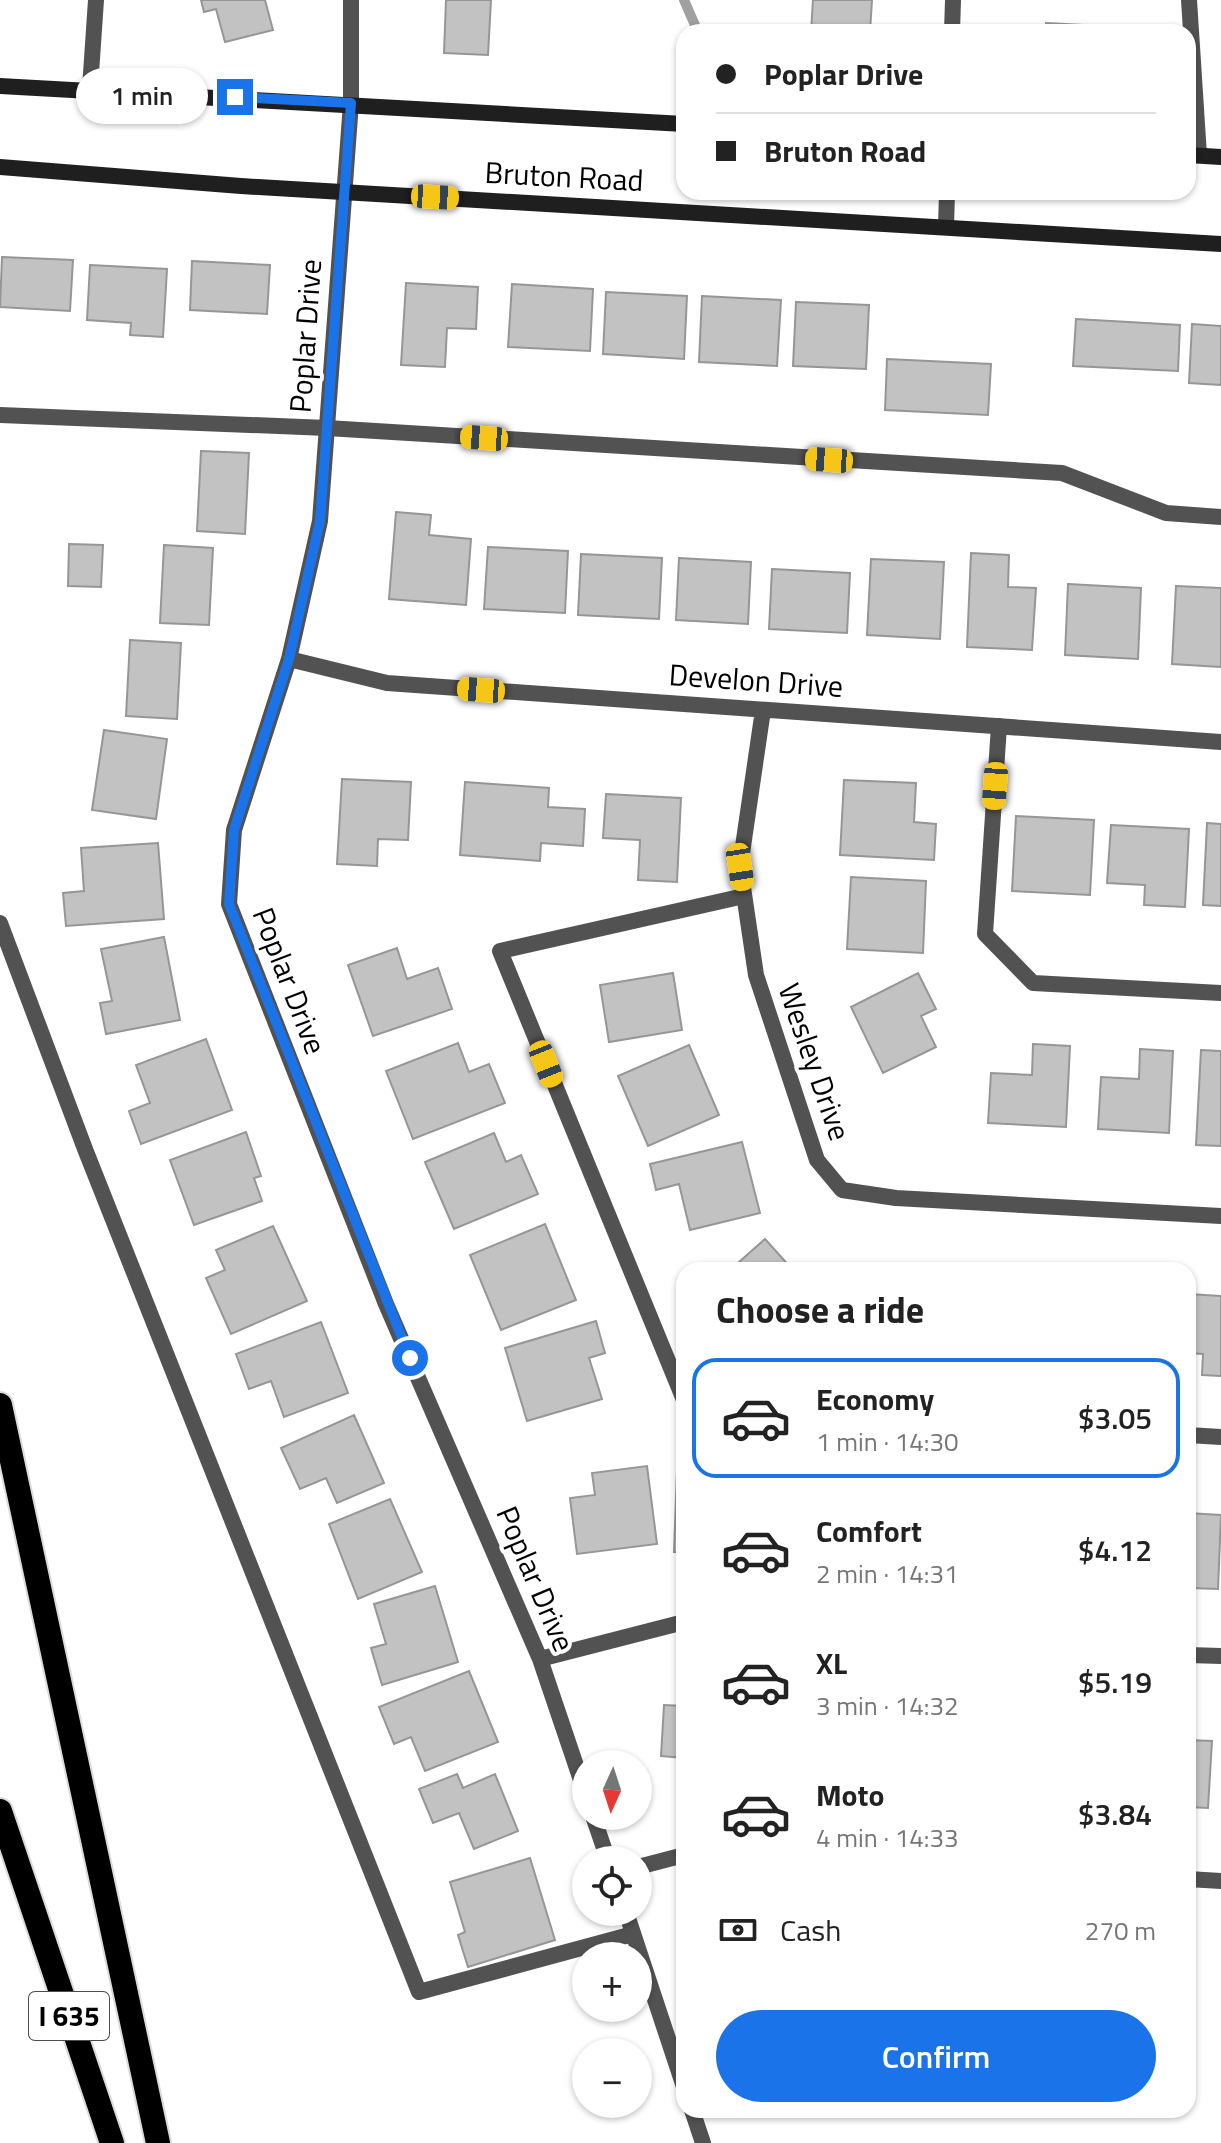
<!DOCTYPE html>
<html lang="en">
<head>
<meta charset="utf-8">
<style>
  :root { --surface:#fff; --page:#f2f2f2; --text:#222; --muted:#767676; --line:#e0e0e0; --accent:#1a73e8 }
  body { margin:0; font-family:"Titillium Web",sans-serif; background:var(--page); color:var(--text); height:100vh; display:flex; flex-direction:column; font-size:30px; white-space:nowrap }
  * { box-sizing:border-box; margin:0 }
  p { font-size:26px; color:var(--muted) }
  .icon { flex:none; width:44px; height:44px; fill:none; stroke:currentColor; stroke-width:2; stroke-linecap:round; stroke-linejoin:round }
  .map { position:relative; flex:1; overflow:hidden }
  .side { position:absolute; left:676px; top:1262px; width:520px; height:856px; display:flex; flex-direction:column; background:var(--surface); border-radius:24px; box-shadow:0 2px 6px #0004 }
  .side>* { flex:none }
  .top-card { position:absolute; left:676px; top:24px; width:520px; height:176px; border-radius:24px; box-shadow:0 2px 6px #0004; display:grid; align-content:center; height:176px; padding:0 40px; background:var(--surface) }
  .needle { width:52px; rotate:183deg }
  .controls { position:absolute; left:572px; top:1750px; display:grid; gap:16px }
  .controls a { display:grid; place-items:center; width:80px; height:80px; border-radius:50%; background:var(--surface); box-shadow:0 2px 6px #0004; font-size:40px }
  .end { position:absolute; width:36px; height:36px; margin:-18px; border:10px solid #1a73e8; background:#fff; box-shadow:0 0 0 4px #fff }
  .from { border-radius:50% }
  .bubble { position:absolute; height:56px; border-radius:28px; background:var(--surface); box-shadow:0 2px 6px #0004; font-size:26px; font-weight:600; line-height:56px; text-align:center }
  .car { position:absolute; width:24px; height:48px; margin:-24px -12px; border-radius:10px; box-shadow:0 0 6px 2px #0007; background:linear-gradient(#f5c518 24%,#345 0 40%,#f5c518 0 76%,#345 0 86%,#f5c518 0) }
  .top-card b { display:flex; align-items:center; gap:28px; height:76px; font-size:30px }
  .top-card b+b { border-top:2px solid var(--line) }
  .top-card i { width:20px; height:20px; background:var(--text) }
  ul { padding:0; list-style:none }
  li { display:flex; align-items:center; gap:24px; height:120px; margin:0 16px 12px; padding:0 24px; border:4px solid transparent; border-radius:24px }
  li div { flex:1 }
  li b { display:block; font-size:30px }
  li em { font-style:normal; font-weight:600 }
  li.current { border-color:var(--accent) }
  li>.icon { width:72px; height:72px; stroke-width:1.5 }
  h2 { padding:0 40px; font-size:36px; line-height:96px }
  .pay { display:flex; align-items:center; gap:20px; height:88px; padding:0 40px; font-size:30px }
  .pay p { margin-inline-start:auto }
  .action { display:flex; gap:16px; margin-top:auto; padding:16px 40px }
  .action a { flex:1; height:92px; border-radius:48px; background:var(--accent); color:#fff; font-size:32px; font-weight:600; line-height:92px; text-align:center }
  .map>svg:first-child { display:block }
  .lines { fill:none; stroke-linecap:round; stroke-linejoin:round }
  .stream { stroke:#a0a0a0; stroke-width:10 }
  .building { fill:#c2c2c2; stroke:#969696; stroke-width:2 }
  .motorway-casing { stroke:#dbdbdb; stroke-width:28 }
  .service { stroke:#525252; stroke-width:16 }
  .minor { stroke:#525252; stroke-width:16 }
  .secondary { stroke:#1f1f1f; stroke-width:16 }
  .motorway { stroke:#000; stroke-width:24 }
  .route { stroke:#1a73e8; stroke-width:10 }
  .labels { text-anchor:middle; stroke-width:8; stroke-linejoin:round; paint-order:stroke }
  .shield { fill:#fff; stroke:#4c4c4c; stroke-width:2 }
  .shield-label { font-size:28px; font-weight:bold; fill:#000 }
  .street-label { font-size:30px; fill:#000; stroke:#fff }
</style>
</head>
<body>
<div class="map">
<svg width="1221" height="2143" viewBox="0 0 1221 2143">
  <rect width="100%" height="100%" fill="#fff"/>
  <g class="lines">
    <path class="stream" d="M 684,0 L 698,32"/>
  </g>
  <path class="building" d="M 201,0 L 265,0 L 273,30 L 225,42 L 216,9 L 204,12 Z
    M 446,0 L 491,0 L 488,55 L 444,53 Z
    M 813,0 L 872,0 L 870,32 L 811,32 Z
    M 1046,23 L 1102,26 L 1102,32 L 1046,32 Z
    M 2,257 L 73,260 L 70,311 L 0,307 Z
    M 192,261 L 270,265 L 267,314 L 190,310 Z
    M 90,265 L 167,269 L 163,337 L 130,335 L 131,323 L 87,320 Z
    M 406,283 L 478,287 L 476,329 L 447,328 L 445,367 L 401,365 Z
    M 512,284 L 593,289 L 590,351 L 508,347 Z
    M 606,292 L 687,296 L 684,359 L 603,354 Z
    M 702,296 L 781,300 L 777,366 L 699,362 Z
    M 796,302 L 869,305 L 866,369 L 793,366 Z
    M 1076,319 L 1180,325 L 1178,371 L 1073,366 Z
    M 1192,324 L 1221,326 L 1221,385 L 1189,383 Z
    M 887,359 L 991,364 L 988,415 L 885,410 Z
    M 201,451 L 249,453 L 245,534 L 197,531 Z
    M 396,512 L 431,515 L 429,535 L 471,539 L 466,605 L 389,599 Z
    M 69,544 L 103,545 L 101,587 L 68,586 Z
    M 164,545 L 213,548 L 209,625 L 160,623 Z
    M 488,547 L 568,551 L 565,613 L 484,609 Z
    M 971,553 L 1009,555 L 1008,587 L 1036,588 L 1032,650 L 967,647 Z
    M 581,554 L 662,558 L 659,619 L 578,615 Z
    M 679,558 L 751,562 L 748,624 L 676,620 Z
    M 871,559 L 944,562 L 940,639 L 867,635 Z
    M 772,569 L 850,573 L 847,633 L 769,629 Z
    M 1068,584 L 1141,588 L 1138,659 L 1065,655 Z
    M 1176,586 L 1221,588 L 1221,667 L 1172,664 Z
    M 130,640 L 181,643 L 177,719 L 126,716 Z
    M 104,730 L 167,739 L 156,819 L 92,810 Z
    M 342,779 L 411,782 L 408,840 L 378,839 L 377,866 L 337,864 Z
    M 844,780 L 916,783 L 914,822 L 936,824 L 934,860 L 840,855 Z
    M 465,782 L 549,788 L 548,807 L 585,809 L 583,846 L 541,843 L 540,861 L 460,855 Z
    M 606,794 L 681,798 L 677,882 L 638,880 L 640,840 L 603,838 Z
    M 1016,816 L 1094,820 L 1090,895 L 1012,891 Z
    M 1207,823 L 1221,824 L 1221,906 L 1203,905 Z
    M 1111,825 L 1189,829 L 1185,907 L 1144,905 L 1145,885 L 1107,883 Z
    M 158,843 L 164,919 L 66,926 L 63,893 L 84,891 L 81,848 Z
    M 851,877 L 926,881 L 923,953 L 847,949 Z
    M 164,937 L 180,1020 L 106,1034 L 100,1003 L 112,1001 L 101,949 Z
    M 397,948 L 407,979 L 438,968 L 452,1009 L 373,1036 L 348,965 Z
    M 673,973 L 682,1030 L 609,1042 L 600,985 Z
    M 918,973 L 936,1009 L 921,1016 L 936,1047 L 883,1073 L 851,1007 Z
    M 206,1039 L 232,1110 L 141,1144 L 129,1111 L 150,1103 L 136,1065 Z
    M 458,1043 L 469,1072 L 489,1064 L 505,1103 L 413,1139 L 386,1071 Z
    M 1033,1044 L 1070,1046 L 1066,1127 L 988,1123 L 991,1073 L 1032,1075 Z
    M 689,1045 L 719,1115 L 648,1146 L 618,1076 Z
    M 1140,1049 L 1173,1051 L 1169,1133 L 1098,1129 L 1101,1077 L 1139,1079 Z
    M 1201,1050 L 1221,1051 L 1221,1146 L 1196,1145 Z
    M 246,1132 L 261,1176 L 254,1178 L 262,1201 L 194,1225 L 170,1160 Z
    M 494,1133 L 506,1162 L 521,1155 L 538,1194 L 454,1229 L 425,1162 Z
    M 742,1142 L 760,1213 L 690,1230 L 679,1184 L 656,1190 L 650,1164 Z
    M 545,1224 L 576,1300 L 501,1330 L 470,1255 Z
    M 273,1226 L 307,1301 L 231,1334 L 206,1278 L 225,1270 L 216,1250 Z
    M 765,1239 L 793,1270 L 730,1270 Z
    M 1188,1294 L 1221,1296 L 1221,1376 L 1202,1375 L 1203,1354 L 1188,1353 Z
    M 596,1321 L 605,1353 L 589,1358 L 602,1399 L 527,1421 L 505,1348 Z
    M 321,1322 L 348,1393 L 284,1417 L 271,1381 L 249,1389 L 236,1354 Z
    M 354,1415 L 384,1483 L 337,1503 L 326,1478 L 300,1489 L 281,1448 Z
    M 647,1466 L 657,1544 L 577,1554 L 570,1498 L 595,1495 L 592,1473 Z
    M 677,1471 L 684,1472 L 684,1552 L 674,1552 Z
    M 390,1499 L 422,1572 L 358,1599 L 329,1524 Z
    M 1188,1513 L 1221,1515 L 1218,1589 L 1188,1588 Z
    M 435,1586 L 458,1662 L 382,1685 L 371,1648 L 386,1644 L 374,1604 Z
    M 469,1671 L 498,1742 L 425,1771 L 411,1737 L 394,1744 L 379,1707 Z
    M 664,1705 L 684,1706 L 684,1758 L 661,1756 Z
    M 1188,1740 L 1212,1741 L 1208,1808 L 1188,1807 Z
    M 457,1774 L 463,1788 L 495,1774 L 518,1831 L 474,1849 L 459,1813 L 433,1823 L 419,1789 Z
    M 530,1858 L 555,1940 L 468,1967 L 458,1935 L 465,1932 L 450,1882 Z"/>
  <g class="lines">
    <g class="motorway-casing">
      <path id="motorway" d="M 0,1405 L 158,2143
        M 0,1811 L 112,2143"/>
    </g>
    <path class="service" d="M 1189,0 L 1199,155
      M 90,88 L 96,0
      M 0,415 L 327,428 L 1062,473 L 1166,513 L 1221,517
      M 999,726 L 985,934 L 1033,983 L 1221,993
      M 0,923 L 85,1149 L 419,1992 L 633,1934
      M 684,1400 L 500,951 L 744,896
      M 1188,1435 L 1221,1437
      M 638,1867 L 684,1855
      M 1188,1879 L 1221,1881"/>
    <path class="minor" d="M 351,0 L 351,103 L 320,521 L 289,659 L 234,830 L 229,904 L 386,1304 L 540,1659 L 586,1795
      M 952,32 L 953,0
      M 946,227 L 947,192
      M 289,659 L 387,683 L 1221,742
      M 763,710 L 740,867 L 756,975 L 817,1160 L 842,1190 L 896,1198 L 1221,1216
      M 1188,1655 L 1221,1656
      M 540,1659 L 684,1622
      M 593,1816 L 608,1860
      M 626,1912 L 684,2087
      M 692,2110 L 703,2143"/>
    <path class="secondary" d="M 0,86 L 684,124
      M 1188,155 L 1221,157
      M 0,167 L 241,186 L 1221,244"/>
    <use href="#motorway" class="motorway"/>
  </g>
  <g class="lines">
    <path class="route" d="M 235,97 L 351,103 L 320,521 L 289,659 L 234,830 L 229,904 L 410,1358"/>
  </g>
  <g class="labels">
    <rect class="shield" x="29" y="1992" width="80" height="48" rx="6"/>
    <g class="shield-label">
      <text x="69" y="2026">I 635</text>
    </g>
    <g class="street-label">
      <text transform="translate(564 177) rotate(3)" y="10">Bruton Road</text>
      <text transform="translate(306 336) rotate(-86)" y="10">Poplar Drive</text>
      <text transform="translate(756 681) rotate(4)" y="10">Develon Drive</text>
      <text transform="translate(289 981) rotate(69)" y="10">Poplar Drive</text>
      <text transform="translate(814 1062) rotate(71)" y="10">Wesley Drive</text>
      <text transform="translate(535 1579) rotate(67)" y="10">Poplar Drive</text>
    </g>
  </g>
</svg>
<div class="controls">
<a><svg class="needle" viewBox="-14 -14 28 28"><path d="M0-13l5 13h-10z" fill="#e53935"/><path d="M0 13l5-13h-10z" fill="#767676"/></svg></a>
<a><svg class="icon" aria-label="locate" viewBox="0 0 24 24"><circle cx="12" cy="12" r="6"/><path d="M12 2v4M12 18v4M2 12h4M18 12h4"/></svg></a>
<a>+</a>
<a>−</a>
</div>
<i class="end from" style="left:410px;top:1358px"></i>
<i class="end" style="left:235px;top:97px"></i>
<div class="bubble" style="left:76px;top:68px;width:132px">1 min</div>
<i class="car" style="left:435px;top:197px;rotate:93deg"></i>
<i class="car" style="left:484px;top:438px;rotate:274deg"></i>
<i class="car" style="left:829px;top:460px;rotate:274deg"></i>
<i class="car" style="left:481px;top:690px;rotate:274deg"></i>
<i class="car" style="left:995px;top:786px;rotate:184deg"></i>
<i class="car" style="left:740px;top:867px;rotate:171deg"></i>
<i class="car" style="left:546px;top:1064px;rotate:158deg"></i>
<div class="top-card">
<b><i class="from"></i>Poplar Drive</b>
<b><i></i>Bruton Road</b>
</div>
<section class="side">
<h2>Choose a ride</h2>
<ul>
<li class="current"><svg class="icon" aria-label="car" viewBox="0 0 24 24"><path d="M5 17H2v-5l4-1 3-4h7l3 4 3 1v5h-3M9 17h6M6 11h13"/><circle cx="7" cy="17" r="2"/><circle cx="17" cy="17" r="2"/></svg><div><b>Economy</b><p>1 min · 14:30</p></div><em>$3.05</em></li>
<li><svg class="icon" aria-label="car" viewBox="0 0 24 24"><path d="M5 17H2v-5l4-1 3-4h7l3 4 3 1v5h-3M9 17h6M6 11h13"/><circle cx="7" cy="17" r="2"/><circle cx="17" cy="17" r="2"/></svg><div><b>Comfort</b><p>2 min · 14:31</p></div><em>$4.12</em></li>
<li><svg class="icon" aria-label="car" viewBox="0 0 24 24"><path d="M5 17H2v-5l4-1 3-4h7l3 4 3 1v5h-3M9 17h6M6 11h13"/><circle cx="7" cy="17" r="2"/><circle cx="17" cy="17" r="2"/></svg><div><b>XL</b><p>3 min · 14:32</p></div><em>$5.19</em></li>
<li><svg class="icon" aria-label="car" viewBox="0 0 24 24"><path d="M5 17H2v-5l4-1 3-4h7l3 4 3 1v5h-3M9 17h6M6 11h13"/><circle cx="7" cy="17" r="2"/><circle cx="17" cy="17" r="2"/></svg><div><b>Moto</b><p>4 min · 14:33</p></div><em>$3.84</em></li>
</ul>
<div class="pay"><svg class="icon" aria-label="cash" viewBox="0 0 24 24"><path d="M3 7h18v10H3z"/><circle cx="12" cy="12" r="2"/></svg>Cash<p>270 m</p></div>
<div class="action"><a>Confirm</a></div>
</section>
</div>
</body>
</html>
